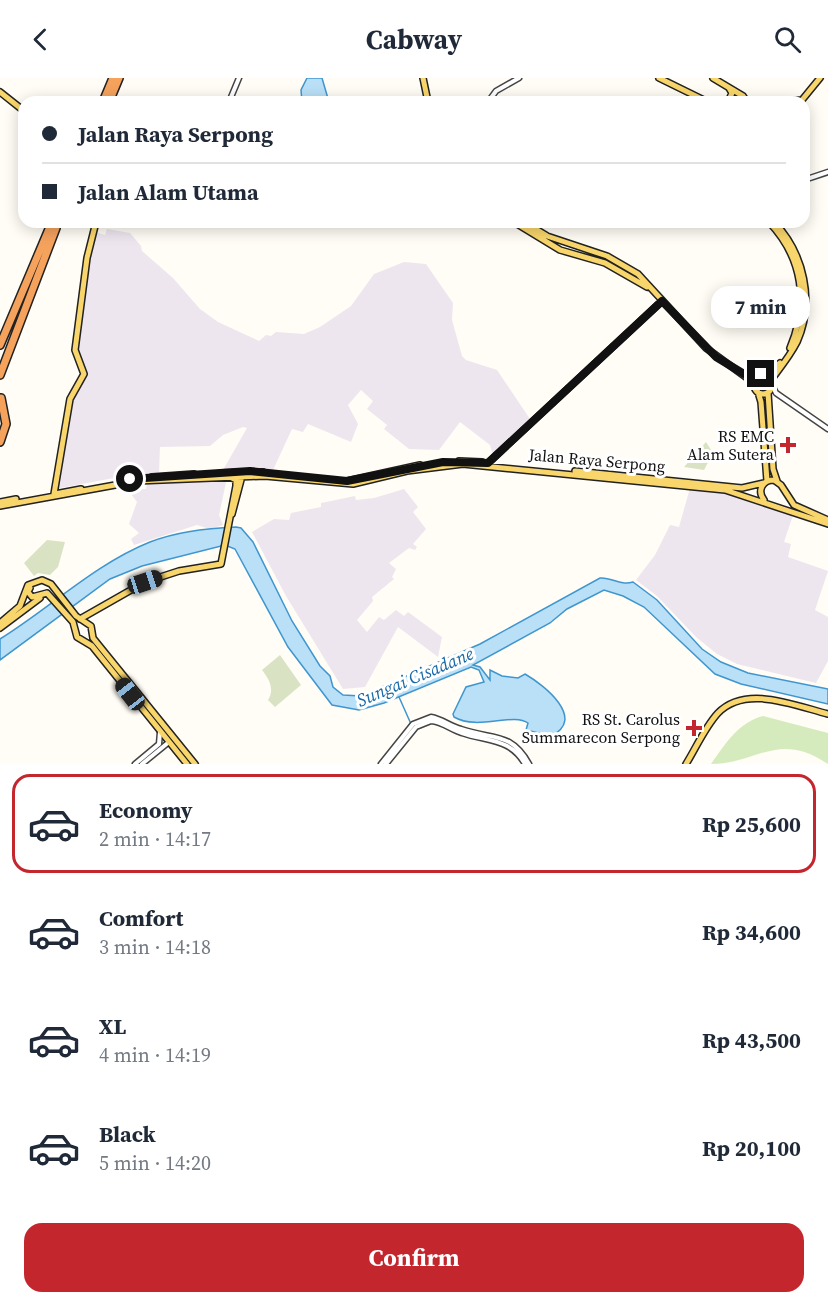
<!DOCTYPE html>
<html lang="en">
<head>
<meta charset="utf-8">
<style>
  :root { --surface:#fff; --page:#f2f2f3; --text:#1f2937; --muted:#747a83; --line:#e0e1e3; --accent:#c4262e }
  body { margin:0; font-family:"Source Serif 4",serif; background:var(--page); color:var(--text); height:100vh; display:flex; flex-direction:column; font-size:22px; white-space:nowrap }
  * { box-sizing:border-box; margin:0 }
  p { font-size:20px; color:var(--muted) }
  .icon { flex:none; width:33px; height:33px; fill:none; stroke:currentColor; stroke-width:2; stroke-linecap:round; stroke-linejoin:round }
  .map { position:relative; height:686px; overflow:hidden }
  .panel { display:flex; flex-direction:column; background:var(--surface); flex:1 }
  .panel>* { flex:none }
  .top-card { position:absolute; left:18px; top:18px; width:792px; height:132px; border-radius:18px; box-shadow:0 3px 15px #0003; display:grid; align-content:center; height:132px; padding:0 24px; background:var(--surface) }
  .end { position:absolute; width:27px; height:27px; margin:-14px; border:8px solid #111; background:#fff; box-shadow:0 0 0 3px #fff }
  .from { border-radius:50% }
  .bubble { position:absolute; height:42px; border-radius:18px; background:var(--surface); box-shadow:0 3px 15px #0003; font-size:20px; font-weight:700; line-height:42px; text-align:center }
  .car { position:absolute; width:18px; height:36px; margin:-18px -9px; border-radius:8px; box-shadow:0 0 4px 2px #0007; background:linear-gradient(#222 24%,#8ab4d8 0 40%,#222 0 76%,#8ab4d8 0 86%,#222 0) }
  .top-card b { display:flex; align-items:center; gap:21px; height:57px; font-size:22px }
  .top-card b+b { border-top:2px solid var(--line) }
  .top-card i { width:15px; height:15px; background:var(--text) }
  ul { padding:10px 0 0; list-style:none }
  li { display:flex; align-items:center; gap:18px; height:99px; margin:0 12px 9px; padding:0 12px; border:3px solid transparent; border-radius:18px }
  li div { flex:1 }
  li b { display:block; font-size:22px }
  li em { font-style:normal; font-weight:700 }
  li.selected { border-color:var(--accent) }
  li>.icon { width:54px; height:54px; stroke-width:1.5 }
  .button { display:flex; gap:12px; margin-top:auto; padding:12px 24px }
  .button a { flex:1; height:69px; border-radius:18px; background:var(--accent); color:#fff; font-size:24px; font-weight:700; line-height:69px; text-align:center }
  header { display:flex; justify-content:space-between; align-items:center; height:78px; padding:0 24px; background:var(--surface); font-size:27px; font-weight:700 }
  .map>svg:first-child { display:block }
  .industrial { fill:#eee6ef }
  .green { fill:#d5ebbd }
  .cemetery { fill:#d9e3c4 }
  .water { fill:#b9e0f7; stroke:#3f96cf; stroke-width:1.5 }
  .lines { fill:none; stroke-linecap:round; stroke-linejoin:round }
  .stream { stroke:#3f96cf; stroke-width:1.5 }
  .minor-casing { stroke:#444; stroke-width:7 }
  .major-casing { stroke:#222; stroke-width:8 }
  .highway-casing { stroke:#222; stroke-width:10 }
  .minor { stroke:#fff; stroke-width:4 }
  .major { stroke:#f9d66b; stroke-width:5 }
  .highway { stroke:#f5a25d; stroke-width:7 }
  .route { stroke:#111; stroke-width:8 }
  .poi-dot { fill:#c4262e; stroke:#fff; stroke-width:2 }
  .labels { text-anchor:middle; stroke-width:6; stroke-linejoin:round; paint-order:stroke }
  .poi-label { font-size:16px; fill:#111; stroke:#fff; text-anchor:end }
  .street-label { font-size:16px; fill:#111; stroke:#fff }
  .water-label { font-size:18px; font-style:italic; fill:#1768a6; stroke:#fff }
</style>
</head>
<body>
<header><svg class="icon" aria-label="back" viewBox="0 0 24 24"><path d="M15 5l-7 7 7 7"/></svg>Cabway<svg class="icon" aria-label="search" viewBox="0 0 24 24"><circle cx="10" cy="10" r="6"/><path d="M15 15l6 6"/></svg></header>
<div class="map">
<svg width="828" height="686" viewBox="0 0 828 686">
  <rect width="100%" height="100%" fill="#fffdf5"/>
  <path class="industrial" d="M 107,151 L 130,155 L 141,168 L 142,173 L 173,200 L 200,231 L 218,244 L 259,263 L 266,257 L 271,258 L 276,254 L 304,256 L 320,249 L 351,228 L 374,196 L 404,184 L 426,186 L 453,225 L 452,242 L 462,278 L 466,282 L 497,292 L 530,341 L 493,377 L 490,367 L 460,344 L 439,372 L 409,371 L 384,351 L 387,347 L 367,331 L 373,323 L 361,312 L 348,327 L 358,346 L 351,364 L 308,346 L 303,354 L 292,351 L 273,392 L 223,392 L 247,350 L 243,349 L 223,357 L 210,368 L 160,369 L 159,395 L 130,397 L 55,411 L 72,315 L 84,296 L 77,271 L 92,166 L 95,154 L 105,157 Z
    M 227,400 L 219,437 L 223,447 L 210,451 L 197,447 L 134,467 L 131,461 L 139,455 L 129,446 L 137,424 L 131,416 L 133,411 L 146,411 L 147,405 Z
    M 690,410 L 726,414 L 793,437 L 784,464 L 791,466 L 788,479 L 828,493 L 815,532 L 828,539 L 828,583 L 816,605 L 737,586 L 717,576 L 696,559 L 657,518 L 636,502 L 655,477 L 670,447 L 679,449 Z
    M 404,411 L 418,429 L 413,434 L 426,451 L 413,466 L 417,469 L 415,472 L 409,470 L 389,485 L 396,491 L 392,499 L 394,501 L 372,519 L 373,523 L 357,542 L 367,554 L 379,539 L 384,542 L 396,532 L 404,538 L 408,534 L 442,559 L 438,579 L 398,549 L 365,609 L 343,611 L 286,518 L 252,454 L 274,441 L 289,442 L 291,435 L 321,429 L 321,425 L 355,418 L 356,422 L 374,420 Z"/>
  <path class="green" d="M 763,638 L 828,655 L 828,686 C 778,652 757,686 711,686 C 725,666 739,644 763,638 Z"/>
  <path class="cemetery" d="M 706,364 L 713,375 L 704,392 L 684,389 Z
    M 47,462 L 65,464 L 58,489 L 50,497 L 38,495 L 34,498 L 24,485 Z
    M 280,577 L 301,607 L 275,629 L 268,622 C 275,611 269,601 262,592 Z"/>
  <path class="water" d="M 307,0 L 322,0 L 329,24 L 302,24 L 301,12 Z
    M 236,449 L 241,450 L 253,464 L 292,543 L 320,588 L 330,598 L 333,609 L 343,617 L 361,618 L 480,566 L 600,500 C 612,499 620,508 633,504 L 657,522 L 702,571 L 721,584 L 748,595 L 828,611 L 828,626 L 741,606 L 715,596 L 644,529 L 623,518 L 604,512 L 567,531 L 550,545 L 473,587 L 480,589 L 490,602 L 490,592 L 502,598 L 518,600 L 525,596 C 544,607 587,641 551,658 L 526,652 L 528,645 C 513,634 478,653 454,639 L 453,636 L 466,609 L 484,604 L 479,592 L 471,589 L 384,625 L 359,632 L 332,627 L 288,569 L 235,471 L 225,467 L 142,488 L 110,501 L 0,582 L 0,561 C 50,530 95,486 150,464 C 176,454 208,450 236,449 Z"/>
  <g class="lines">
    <path class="stream" d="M 399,619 L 411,646"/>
    <g class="minor-casing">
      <path id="minor" d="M 229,24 L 239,0
        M 488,24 L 496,13 L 519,0
        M 804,102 L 828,94
        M 772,307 L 776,315 L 828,351
        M 135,686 L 159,666 L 160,654
        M 142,686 L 169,664
        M 381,686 L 413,646 L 431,639 C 442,641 450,648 461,651 C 492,662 511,653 529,686
        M 386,686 L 416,649 L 431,643 C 443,644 451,652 462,655 C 488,664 510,660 525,686"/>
    </g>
    <g class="major-casing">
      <path id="major" d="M 423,0 L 428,24
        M 659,0 L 708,24
        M 713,0 L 743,18 L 747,24
        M 0,14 L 24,33
        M 728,24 L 732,15 L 729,10
        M 780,24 L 802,22 L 820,0
        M 514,144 L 560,172 L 605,185 L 647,209
        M 524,144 L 547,158 L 607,178 L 638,196 L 706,270 L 754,305
        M 769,144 C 803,180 809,225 790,270
        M754 307a9 9 0 1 1 18 0a9 9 0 1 1-18 0Z
        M 764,298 L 780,285
        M 771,302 C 780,290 790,278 797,264 C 815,224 804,175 774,144
        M 758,314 L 761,324 L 767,403
        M 768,315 L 773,391 L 777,403
        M 459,383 L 482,384
        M 488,385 L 662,223
        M 575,393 L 742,410 L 764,405
        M 221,395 L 263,394
        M 152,399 L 194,396
        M 347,403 L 420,387
        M 54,416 L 70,321 L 84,296 L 75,272 L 87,180 L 96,144
        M 55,416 L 81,411
        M 764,422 C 757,413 762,402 774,402 L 781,407 L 794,427 L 828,442
        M 0,424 L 16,421
        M 0,428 L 137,403 L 265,398 L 353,406 L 407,393 L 463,386 L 725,412 L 828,446
        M 232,436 L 242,398
        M 30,510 L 28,514 L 32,519 L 47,515 L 73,544 L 77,559 L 92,568 L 187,686
        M 80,541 L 145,504 L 179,493 L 221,486 L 236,408 L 236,402 L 228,398
        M 0,545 L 20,528 L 28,507 L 42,502 L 51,506 L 76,538 L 91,548 L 93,560 L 195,686
        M 0,550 L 40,520
        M 686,686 C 696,670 705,649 718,635 C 746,606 796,628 828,636"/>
    </g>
    <g class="highway-casing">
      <path id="highway" d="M 103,24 L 113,0
        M 109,24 L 119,0
        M 0,267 L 52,144
        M 0,297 L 56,150
        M 0,364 L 6,346 L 1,320"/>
    </g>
    <use href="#minor" class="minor"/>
    <use href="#major" class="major"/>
    <use href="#highway" class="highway"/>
  </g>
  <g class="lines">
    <path class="route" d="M 130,401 L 250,393 L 347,403 L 443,384 L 488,385 L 662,223 L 716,279 L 749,299 L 761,296"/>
  </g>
  <g class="poi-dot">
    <path d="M785 358h6v6h6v6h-6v6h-6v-6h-6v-6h6z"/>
    <path d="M691 641h6v6h6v6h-6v6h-6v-6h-6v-6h6z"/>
  </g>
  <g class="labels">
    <g class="poi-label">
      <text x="774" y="364">RS EMC<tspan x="774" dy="18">Alam Sutera</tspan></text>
      <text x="680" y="647">RS St. Carolus<tspan x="680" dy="18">Summarecon Serpong</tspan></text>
    </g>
    <g class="street-label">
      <text transform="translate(597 382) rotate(5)" y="6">Jalan Raya Serpong</text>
    </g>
    <g class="water-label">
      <text transform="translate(415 599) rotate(-23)" y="6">Sungai Cisadane</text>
    </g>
  </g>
</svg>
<i class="end from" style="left:130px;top:401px"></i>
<i class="end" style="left:761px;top:296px"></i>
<div class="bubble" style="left:711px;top:208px;width:99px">7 min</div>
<i class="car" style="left:145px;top:504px;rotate:72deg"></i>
<i class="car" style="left:130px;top:616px;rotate:322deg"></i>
<div class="top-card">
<b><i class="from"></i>Jalan Raya Serpong</b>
<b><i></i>Jalan Alam Utama</b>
</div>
</div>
<section class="panel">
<ul>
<li class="selected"><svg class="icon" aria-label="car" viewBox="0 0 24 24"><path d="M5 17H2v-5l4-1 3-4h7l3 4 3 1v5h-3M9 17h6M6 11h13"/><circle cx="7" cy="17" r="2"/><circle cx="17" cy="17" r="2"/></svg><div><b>Economy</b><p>2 min · 14:17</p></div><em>Rp 25,600</em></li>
<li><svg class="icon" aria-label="car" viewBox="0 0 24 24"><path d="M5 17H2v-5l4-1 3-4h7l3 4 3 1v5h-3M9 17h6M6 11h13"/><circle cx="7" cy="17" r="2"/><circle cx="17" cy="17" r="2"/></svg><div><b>Comfort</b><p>3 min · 14:18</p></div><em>Rp 34,600</em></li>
<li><svg class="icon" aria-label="car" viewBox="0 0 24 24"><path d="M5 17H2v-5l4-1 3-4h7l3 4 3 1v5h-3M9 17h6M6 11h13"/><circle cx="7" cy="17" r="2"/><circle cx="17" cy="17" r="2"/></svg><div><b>XL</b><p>4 min · 14:19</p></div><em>Rp 43,500</em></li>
<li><svg class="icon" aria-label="car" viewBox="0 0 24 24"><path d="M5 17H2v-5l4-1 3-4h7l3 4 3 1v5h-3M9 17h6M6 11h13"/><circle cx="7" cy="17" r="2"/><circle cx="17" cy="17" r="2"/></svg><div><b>Black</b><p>5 min · 14:20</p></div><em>Rp 20,100</em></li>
</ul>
<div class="button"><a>Confirm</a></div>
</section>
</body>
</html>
